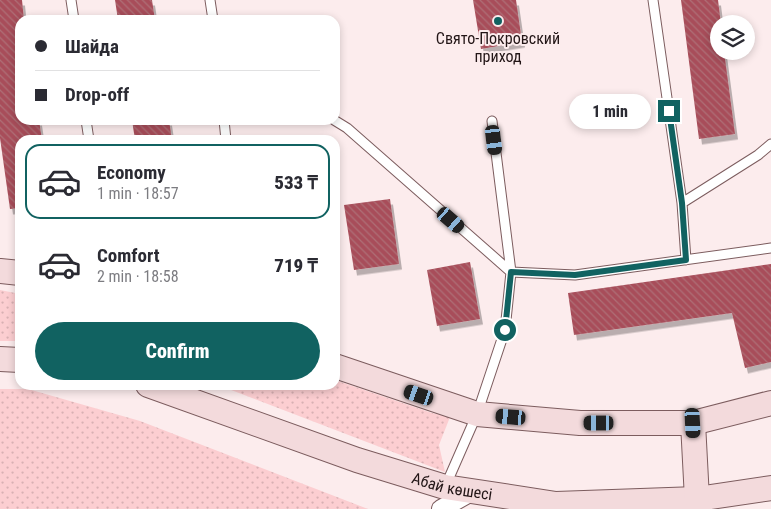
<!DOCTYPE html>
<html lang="en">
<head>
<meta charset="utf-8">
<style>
  :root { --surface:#fff; --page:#f2f2f3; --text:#2b2b33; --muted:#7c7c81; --line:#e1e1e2; --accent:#116261 }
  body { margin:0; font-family:"Roboto Condensed",sans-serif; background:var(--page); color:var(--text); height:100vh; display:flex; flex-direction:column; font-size:19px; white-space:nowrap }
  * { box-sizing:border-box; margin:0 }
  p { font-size:16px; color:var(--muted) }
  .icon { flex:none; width:28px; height:28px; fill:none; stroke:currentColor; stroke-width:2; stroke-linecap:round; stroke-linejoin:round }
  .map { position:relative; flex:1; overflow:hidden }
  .sheet { position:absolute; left:15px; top:135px; width:325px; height:255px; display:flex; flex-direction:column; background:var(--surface); border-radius:15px; box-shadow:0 2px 8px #0003 }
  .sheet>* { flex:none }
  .top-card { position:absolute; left:15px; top:15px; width:325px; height:110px; border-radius:15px; box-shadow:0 2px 8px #0003; display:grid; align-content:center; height:110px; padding:0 20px; background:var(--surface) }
  .tools { position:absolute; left:710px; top:15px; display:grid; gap:10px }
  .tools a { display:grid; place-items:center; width:45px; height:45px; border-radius:50%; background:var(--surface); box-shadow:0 2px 8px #0003; font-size:25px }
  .end { position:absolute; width:22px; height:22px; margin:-11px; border:6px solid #116261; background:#fff; box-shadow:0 0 0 2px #fff }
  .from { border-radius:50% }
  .bubble { position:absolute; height:35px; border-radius:18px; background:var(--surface); box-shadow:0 2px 8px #0003; font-size:16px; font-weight:800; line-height:35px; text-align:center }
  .car { position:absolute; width:15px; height:30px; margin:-15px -8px; border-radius:6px; box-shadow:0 0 4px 1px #0007; background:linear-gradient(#222 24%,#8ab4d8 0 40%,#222 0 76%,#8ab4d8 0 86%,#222 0) }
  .top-card b { display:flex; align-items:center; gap:18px; height:48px; font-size:19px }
  .top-card b+b { border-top:1px solid var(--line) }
  .top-card i { width:12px; height:12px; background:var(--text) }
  ul { padding:9px 0 0; list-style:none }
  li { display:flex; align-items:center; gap:15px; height:75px; margin:0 10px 8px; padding:0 10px; border:2px solid transparent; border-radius:15px }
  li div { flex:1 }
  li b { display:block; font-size:19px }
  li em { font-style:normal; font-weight:800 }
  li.active { border-color:var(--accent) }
  li>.icon { width:45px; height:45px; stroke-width:1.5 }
  .primary-button { display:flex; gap:10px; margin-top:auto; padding:10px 20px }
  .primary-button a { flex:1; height:58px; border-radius:30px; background:var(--accent); color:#fff; font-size:20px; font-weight:800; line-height:58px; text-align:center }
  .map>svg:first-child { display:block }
  .grass { fill:url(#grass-dots) }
  .building { fill:url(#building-back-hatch); filter:url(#shadow) }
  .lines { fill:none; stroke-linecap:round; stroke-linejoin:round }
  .lane-casing { stroke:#7c5c5e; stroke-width:11 }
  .street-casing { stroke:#7c5c5e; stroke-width:20 }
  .secondary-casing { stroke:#7c5c5e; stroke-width:26 }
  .lane { stroke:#fff; stroke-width:9 }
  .street { stroke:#fff; stroke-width:18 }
  .secondary { stroke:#f3dadc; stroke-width:24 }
  .route { stroke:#116261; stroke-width:6 }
  .poi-dot { fill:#116261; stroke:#fceced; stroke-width:2 }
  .labels { text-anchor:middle; stroke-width:4; stroke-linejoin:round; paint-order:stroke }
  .poi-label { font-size:16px; fill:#221516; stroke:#fceced }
  .street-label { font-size:16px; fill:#221516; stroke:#fceced }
</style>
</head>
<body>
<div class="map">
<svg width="771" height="509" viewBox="0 0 771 509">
  <defs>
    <pattern id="grass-dots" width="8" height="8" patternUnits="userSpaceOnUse" patternTransform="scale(1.25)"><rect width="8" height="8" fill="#fcced1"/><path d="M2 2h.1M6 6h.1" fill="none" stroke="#d8b0b3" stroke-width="1.8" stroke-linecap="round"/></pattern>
    <pattern id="building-back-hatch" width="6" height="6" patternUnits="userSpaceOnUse" patternTransform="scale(1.25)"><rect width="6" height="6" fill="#a84e5a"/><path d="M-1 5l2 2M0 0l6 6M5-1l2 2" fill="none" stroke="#ae6e76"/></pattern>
    <filter id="shadow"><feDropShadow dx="3" dy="5.5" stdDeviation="0" flood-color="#0004"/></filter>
  </defs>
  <rect width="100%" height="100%" fill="#fceced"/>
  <path class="grass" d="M 0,290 L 20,294 L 20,341 L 0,341 Z
    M 335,380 L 432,413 L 450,417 L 439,445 L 445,472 L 218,385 L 335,385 Z
    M 0,389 L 28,389 L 140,421 L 368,509 L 0,509 Z"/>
  <path class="building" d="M 0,0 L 22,0 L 24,20 L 20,20 L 20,120 L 39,120 L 42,140 L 20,140 L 20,208 L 10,209 L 0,138 Z
    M 115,0 L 152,0 L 155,20 L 118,20 Z
    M 473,0 L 516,0 L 522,42 L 481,49 Z
    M 681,0 L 718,0 L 721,24 L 719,24 L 719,51 L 724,51 L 735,134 L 699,139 Z
    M 132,120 L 169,120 L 172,140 L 135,140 Z
    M 390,199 L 399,264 L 354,270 L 344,205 Z
    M 470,262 L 480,319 L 437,326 L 427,270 Z
    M 771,264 L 771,362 L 745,368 L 732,313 L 574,335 L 568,293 Z"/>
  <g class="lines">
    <g class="lane-casing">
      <path id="lane" d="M 71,0 L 74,20
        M 210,0 L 213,20
        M 653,0 L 682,203
        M 86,120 L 89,140
        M 224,120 L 226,140
        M 334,120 L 347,128 L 511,272 L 505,330 L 477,414 L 445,487
        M 492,121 L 511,272 L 575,275 L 771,248
        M 686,260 L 682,203 L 758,155 L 771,144"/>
    </g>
    <g class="street-casing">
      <path id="street" d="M 441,509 L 473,491"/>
    </g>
    <g class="secondary-casing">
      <g id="secondary">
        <path d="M 0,271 L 20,273"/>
        <path d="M 0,359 L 20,360"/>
        <path d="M 335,366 L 477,414 L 580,423 L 693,423 L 771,403"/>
        <path id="s1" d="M 148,385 L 357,460 L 445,487 L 556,504 L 697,499 L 771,488"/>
        <path d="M 693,423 L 697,499"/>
      </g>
    </g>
    <use href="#lane" class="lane"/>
    <use href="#street" class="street"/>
    <use href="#secondary" class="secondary"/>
  </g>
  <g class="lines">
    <path class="route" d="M 505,330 L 511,272 L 575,275 L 686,260 L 682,203 L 669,111"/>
  </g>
  <circle class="poi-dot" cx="498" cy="21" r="5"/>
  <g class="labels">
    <g class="poi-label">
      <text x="498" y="44">Свято-Покровский<tspan x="498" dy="18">приход</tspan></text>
    </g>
    <g class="street-label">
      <text dy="6" stroke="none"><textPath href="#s1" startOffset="321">Абай көшесі</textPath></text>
    </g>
  </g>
</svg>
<div class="tools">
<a><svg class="icon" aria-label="layers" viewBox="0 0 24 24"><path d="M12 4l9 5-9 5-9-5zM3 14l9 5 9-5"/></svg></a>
</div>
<i class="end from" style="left:505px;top:330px"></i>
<i class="end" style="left:669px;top:111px"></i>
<div class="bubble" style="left:569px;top:94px;width:82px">1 min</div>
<i class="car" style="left:494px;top:140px;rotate:173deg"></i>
<i class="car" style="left:451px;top:220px;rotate:131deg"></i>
<i class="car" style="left:419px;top:395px;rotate:289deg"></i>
<i class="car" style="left:511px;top:417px;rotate:275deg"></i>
<i class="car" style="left:599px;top:423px;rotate:270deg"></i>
<i class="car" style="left:693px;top:423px;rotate:177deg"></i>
<div class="top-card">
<b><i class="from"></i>Шайда</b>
<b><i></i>Drop-off</b>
</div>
<section class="sheet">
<ul>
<li class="active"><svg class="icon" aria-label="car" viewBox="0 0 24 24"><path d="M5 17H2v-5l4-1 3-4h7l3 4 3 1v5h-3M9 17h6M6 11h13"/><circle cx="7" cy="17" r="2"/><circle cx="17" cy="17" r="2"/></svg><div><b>Economy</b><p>1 min · 18:57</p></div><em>533 ₸</em></li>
<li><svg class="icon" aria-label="car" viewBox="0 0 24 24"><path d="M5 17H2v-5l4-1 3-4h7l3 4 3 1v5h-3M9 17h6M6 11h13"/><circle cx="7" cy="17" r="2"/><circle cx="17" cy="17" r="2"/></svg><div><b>Comfort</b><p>2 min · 18:58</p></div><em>719 ₸</em></li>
</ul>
<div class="primary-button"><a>Confirm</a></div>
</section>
</div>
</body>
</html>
